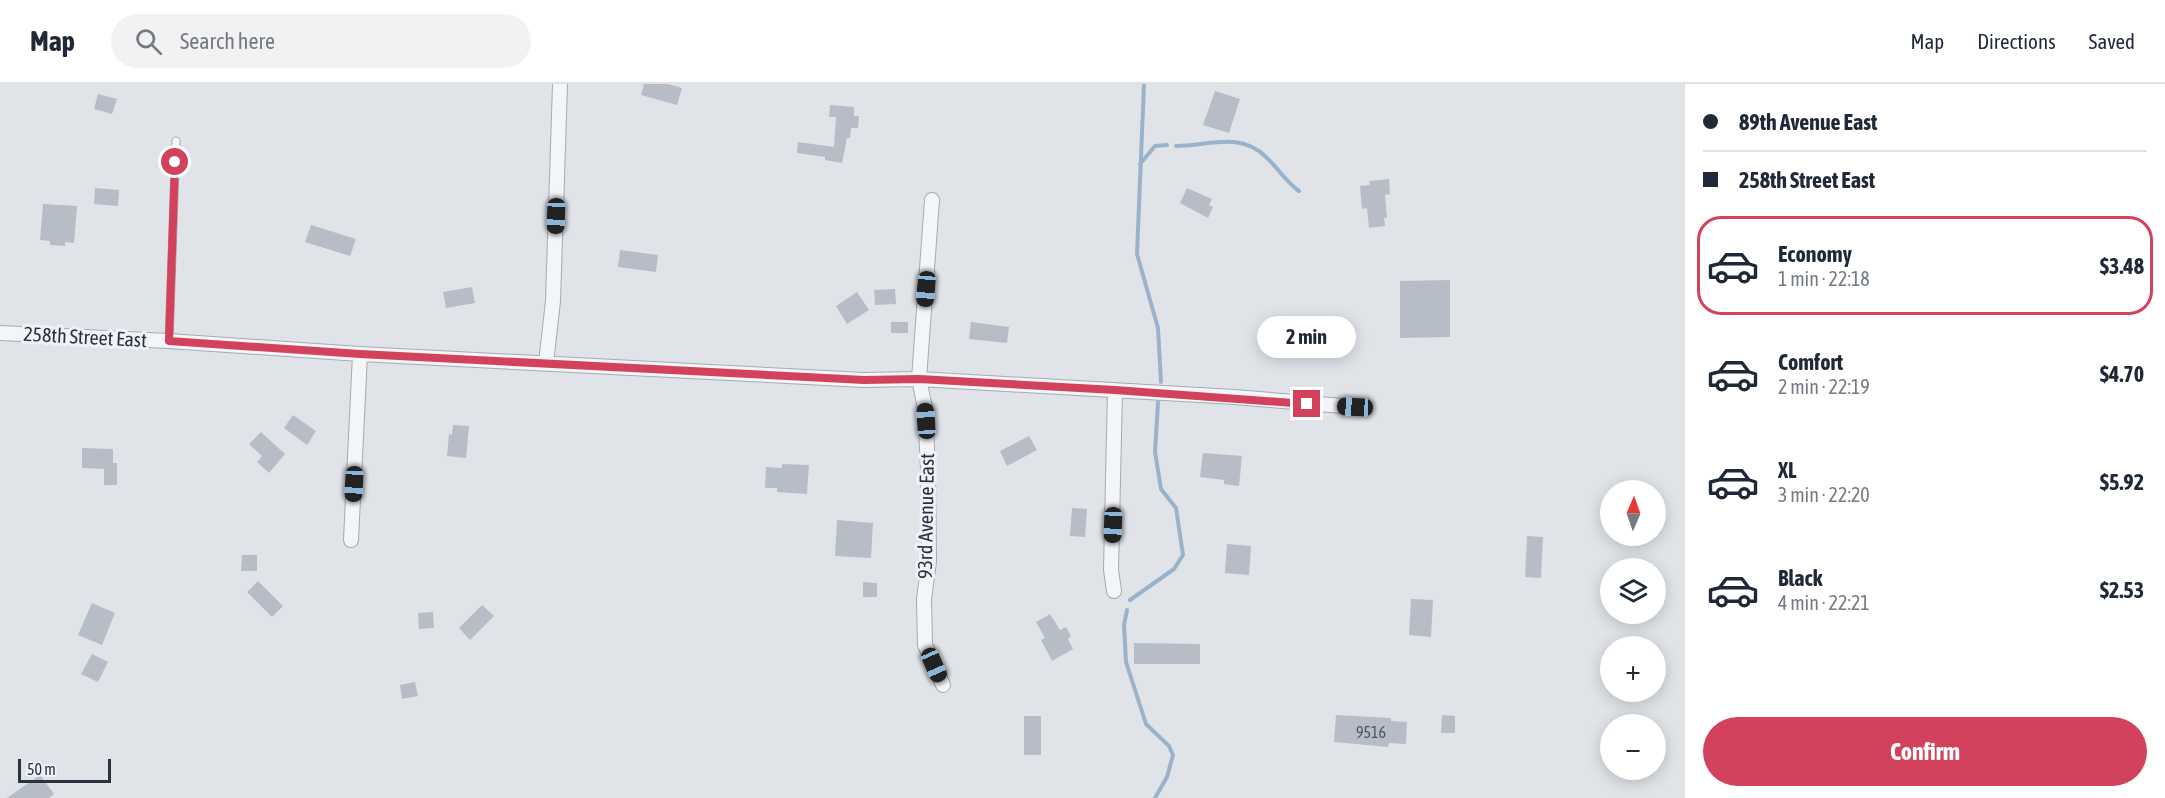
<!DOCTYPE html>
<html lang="en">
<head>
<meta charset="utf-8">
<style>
  :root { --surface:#fff; --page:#f2f2f3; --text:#1f2937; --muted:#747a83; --line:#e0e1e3; --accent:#d2425c }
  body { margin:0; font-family:"Asap Condensed",sans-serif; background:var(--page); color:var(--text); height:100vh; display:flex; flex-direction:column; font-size:22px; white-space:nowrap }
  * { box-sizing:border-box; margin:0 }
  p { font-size:20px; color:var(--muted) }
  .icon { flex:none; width:33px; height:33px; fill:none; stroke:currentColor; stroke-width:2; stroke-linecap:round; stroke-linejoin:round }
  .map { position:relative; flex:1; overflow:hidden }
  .drawer { display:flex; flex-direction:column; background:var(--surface); width:480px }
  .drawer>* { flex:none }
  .hud { display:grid; align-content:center; height:132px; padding:0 18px; background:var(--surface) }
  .needle { width:39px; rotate:2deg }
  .fabs { position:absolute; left:1600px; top:396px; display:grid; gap:12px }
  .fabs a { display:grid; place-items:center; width:66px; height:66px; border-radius:50%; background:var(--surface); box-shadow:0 3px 15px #0003; font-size:30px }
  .scale { position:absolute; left:18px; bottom:15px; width:93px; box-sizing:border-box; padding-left:6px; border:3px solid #283241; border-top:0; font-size:16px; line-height:21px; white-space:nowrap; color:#283241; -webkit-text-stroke:4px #eff3f7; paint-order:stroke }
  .end { position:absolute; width:27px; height:27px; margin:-14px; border:8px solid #d2425c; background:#fff; box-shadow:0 0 0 3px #fff }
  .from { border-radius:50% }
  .bubble { position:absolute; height:42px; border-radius:21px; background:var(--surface); box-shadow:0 3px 15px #0003; font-size:20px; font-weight:700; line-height:42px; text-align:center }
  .car { position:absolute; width:18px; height:36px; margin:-18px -9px; border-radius:8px; box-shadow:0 0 4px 2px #0007; background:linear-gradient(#222 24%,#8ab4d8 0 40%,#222 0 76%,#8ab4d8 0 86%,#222 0) }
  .hud b { display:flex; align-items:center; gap:21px; height:57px; font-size:22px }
  .hud b+b { border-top:2px solid var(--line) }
  .hud i { width:15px; height:15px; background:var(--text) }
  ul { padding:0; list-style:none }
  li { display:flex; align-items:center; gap:18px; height:99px; margin:0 12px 9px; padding:0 6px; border:3px solid transparent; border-radius:24px }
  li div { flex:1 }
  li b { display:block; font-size:22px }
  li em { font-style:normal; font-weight:700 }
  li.active { border-color:var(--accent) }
  li>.icon { width:54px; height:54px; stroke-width:1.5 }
  .cta { display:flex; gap:12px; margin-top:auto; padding:12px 18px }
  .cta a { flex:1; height:69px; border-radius:36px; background:var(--accent); color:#fff; font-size:24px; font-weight:700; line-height:69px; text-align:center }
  header { display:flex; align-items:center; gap:36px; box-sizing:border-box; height:84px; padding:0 30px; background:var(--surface); border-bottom:2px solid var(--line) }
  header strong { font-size:28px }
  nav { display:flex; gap:33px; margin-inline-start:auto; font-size:21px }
  .search { width:420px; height:54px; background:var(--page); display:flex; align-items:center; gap:15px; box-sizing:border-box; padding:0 21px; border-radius:33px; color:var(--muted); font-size:22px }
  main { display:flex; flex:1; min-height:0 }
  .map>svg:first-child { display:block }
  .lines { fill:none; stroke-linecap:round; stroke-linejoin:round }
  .stream { stroke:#9ab3ca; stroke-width:4 }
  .building { fill:#b7bdc6 }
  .lane-casing { stroke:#a5abb3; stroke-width:9 }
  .street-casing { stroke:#a5abb3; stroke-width:16 }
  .lane { stroke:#f3f5f7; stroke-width:7 }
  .street { stroke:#f3f5f7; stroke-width:14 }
  .route { stroke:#d2425c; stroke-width:8 }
  .labels { text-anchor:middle; stroke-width:6; stroke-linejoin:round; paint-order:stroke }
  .number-label { font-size:16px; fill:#4c5562 }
  .street-label { font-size:20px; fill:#283241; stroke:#eff3f7 }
</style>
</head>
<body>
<header>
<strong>Map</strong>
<div class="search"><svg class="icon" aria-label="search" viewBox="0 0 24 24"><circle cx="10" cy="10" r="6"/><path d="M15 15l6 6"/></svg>Search here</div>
<nav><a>Map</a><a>Directions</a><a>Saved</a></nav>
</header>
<main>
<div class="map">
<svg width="1685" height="714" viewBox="0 0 1685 714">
  <rect width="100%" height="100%" fill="#e0e4e9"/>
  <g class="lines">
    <path class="stream" d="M 1144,0 L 1137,170 L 1158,244 L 1161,298
      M 1176,62 C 1209,62 1240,47 1266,73 C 1278,84 1285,97 1299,107
      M 1140,80 L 1155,62 L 1167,61
      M 1130,516 L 1174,485 L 1183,471 L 1176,424 L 1161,405 L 1155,368 L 1158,318
      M 1127,526 L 1124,541 L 1126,578 L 1146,640 L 1169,662 L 1173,671 L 1167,693 L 1155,714"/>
  </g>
  <path class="building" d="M 644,0 L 668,0 L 682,4 L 677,21 L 641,11 Z
    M 1215,7 L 1240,15 L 1229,49 L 1203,41 Z
    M 98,10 L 117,15 L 112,30 L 94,25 Z
    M 830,21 L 854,23 L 854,32 L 859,32 L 858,44 L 851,44 L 850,54 L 847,54 L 842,79 L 825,76 L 825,73 L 797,69 L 798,58 L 834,63 L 836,33 L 829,33 Z
    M 1389,95 L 1390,110 L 1385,111 L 1387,134 L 1384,134 L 1385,142 L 1369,144 L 1367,124 L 1362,125 L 1360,102 L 1370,101 L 1369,97 Z
    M 95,104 L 119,106 L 118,122 L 94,120 Z
    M 1187,104 L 1212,115 L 1209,121 L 1213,123 L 1208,134 L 1180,119 Z
    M 43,120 L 77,122 L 74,159 L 65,158 L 65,162 L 50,161 L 50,157 L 40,156 Z
    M 311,141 L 356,155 L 350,172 L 305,158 Z
    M 620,166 L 658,171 L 656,188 L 618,183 Z
    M 1450,196 L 1450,253 L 1400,254 L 1400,197 Z
    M 472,203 L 475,219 L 446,224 L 443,208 Z
    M 895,205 L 896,220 L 875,221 L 874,206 Z
    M 857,208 L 869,226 L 847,240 L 836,222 Z
    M 891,238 L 908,238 L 908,249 L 891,249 Z
    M 971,238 L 1009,243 L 1007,259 L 969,255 Z
    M 293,331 L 316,347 L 307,361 L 284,344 Z
    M 453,341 L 469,342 L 466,374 L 447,372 L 449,350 L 452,351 Z
    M 261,348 L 285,370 L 269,389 L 257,378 L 262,372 L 249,360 Z
    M 1029,352 L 1037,366 L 1007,382 L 1000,367 Z
    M 82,364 L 113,365 L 113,379 L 117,379 L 117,401 L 104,401 L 104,385 L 82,384 Z
    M 1203,369 L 1242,372 L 1239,402 L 1224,400 L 1224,396 L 1200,393 Z
    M 782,380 L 809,381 L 807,410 L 777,408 L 777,404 L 765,404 L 766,383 L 782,384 Z
    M 1072,424 L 1087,425 L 1085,453 L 1070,452 Z
    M 837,436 L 873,439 L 871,474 L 835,472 Z
    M 1527,452 L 1543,453 L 1541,494 L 1525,493 Z
    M 1227,460 L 1251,462 L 1249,491 L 1225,489 Z
    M 242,471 L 257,471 L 257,487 L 241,487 Z
    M 258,497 L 283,522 L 272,533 L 247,508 Z
    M 863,498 L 877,499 L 877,513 L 863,513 Z
    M 1411,515 L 1433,516 L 1431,553 L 1409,551 Z
    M 92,519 L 115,529 L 102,561 L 78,551 Z
    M 482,521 L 494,532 L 470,556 L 459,544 Z
    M 433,528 L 434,544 L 419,545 L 418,529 Z
    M 1050,530 L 1060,546 L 1066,543 L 1071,552 L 1068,555 L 1073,565 L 1052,577 L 1041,556 L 1045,554 L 1036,538 Z
    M 1134,559 L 1200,560 L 1200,580 L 1134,580 Z
    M 92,570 L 108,578 L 98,598 L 81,590 Z
    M 415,598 L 418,612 L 402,615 L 400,601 Z
    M 1336,631 L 1391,634 L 1391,637 L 1407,638 L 1406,660 L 1389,659 L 1388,663 L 1334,658 Z
    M 1442,631 L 1455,632 L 1455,649 L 1441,649 Z
    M 1024,632 L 1041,632 L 1041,671 L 1024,671 Z
    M 40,691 L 54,710 L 49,714 L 7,714 Z"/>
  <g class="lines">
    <g class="lane-casing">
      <path id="lane" d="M 169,257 L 176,57"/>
    </g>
    <g class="street-casing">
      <path id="street" d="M 932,116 L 919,295 L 925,324 L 928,385 L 929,477 L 924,515 L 925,561 L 943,601
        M 0,249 L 169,257 L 360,270 L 787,292 L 863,296 L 919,295 L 1234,313 L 1355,323
        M 546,279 L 553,217 L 560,0
        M 351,456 L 360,270
        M 1114,507 L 1111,486 L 1115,306"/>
    </g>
    <use href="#lane" class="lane"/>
    <use href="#street" class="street"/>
  </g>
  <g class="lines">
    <path class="route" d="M 175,78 L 169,257 L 360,270 L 787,292 L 864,296 L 919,295 L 1115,306 L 1307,320"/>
  </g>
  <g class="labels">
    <g class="number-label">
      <text x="1371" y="654">9516</text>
    </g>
    <g class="street-label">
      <text transform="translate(85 253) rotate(3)" y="7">258th Street East</text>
      <text transform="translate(926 432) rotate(-89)" y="7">93rd Avenue East</text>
    </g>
  </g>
</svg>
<div class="fabs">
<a><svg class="needle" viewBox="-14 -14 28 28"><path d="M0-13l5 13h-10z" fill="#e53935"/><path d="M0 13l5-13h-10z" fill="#747a83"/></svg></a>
<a><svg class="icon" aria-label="layers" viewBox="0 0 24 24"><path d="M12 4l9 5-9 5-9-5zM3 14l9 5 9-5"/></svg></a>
<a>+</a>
<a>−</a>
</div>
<div class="scale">50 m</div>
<i class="end from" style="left:175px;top:78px"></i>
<i class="end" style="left:1307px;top:320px"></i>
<div class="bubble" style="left:1257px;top:232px;width:99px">2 min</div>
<i class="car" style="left:556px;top:132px;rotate:182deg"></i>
<i class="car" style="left:926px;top:205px;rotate:185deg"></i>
<i class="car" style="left:1355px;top:323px;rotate:273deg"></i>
<i class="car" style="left:926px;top:337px;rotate:356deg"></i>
<i class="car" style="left:354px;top:400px;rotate:183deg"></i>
<i class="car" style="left:1113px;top:441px;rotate:182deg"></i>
<i class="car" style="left:934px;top:581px;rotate:156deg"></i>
</div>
<section class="drawer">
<div class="hud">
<b><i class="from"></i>89th Avenue East</b>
<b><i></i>258th Street East</b>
</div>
<ul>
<li class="active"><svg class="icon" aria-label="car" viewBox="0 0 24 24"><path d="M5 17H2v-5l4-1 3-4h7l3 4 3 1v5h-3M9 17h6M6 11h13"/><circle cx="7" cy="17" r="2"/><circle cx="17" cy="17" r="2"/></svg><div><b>Economy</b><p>1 min · 22:18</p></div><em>$3.48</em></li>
<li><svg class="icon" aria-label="car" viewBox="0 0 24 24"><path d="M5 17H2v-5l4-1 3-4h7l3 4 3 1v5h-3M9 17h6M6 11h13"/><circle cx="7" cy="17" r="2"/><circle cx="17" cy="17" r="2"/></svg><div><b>Comfort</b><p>2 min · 22:19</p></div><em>$4.70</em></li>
<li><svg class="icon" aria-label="car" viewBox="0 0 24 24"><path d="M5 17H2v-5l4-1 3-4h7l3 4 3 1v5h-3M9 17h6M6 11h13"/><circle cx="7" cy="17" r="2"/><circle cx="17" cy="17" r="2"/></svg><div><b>XL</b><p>3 min · 22:20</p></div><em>$5.92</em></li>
<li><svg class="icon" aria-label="car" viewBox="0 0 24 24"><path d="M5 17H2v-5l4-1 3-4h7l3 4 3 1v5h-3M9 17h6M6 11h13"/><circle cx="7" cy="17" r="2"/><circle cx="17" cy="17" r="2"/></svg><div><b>Black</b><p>4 min · 22:21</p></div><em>$2.53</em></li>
</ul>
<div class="cta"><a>Confirm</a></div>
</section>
</main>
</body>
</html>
